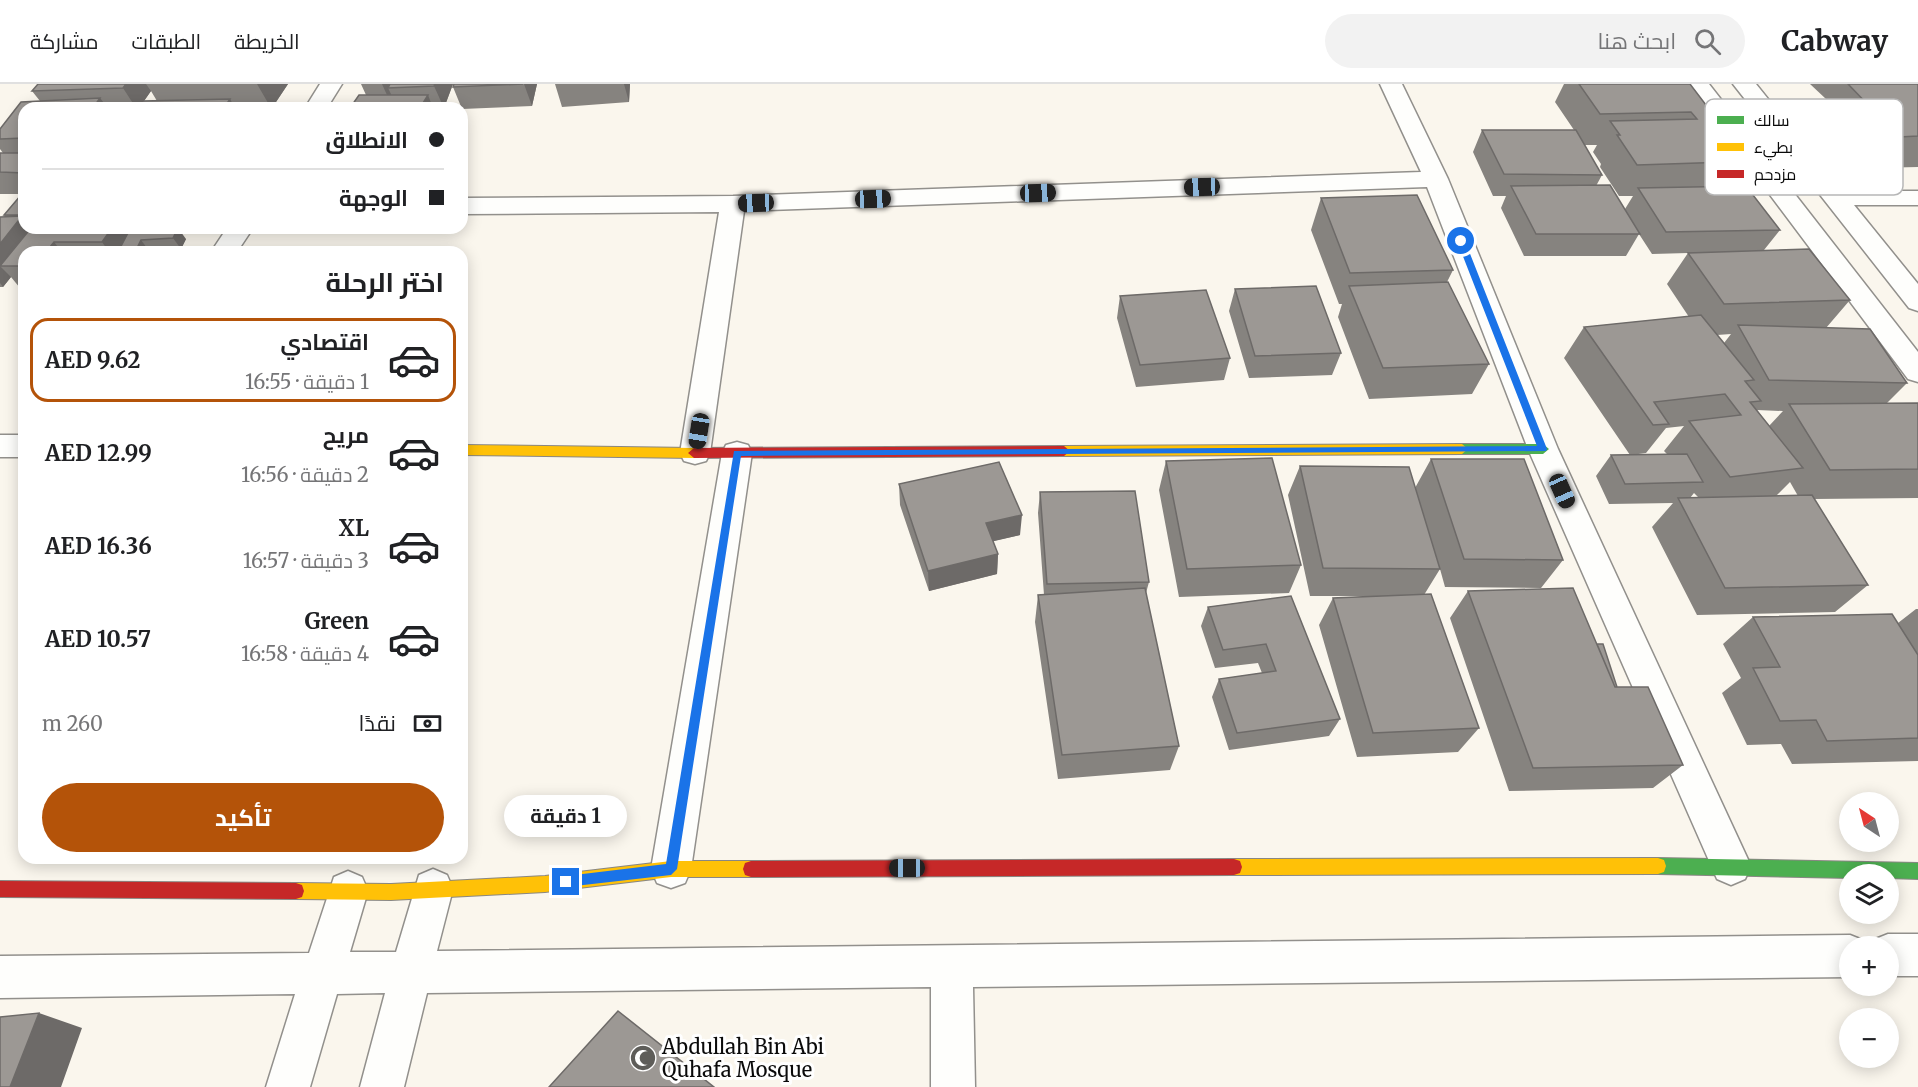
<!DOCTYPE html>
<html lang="ar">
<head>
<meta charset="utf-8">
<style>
  :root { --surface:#fff; --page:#f2f2f2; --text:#202124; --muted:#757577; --line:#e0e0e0; --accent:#b45309 }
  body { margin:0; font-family:Merriweather,Cairo,serif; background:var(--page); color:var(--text); direction:rtl; height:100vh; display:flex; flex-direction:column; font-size:22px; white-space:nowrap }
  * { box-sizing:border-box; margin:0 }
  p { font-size:20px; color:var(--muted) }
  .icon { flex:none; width:33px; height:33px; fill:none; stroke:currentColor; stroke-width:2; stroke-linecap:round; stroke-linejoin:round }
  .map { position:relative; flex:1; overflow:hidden; direction:ltr }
  .sheet { position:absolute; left:18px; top:162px; width:450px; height:618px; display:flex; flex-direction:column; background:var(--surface); border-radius:18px; box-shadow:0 3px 15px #0003; direction:rtl }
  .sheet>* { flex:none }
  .top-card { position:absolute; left:18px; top:18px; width:450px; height:132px; border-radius:18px; box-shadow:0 3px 15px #0003; direction:rtl; display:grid; align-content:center; height:132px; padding:0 24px; background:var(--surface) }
  .needle { width:39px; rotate:324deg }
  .controls { position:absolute; left:1839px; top:708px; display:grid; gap:12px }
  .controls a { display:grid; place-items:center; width:60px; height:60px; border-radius:50%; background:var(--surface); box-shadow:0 3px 15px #0003; font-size:30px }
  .end { position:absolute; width:27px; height:27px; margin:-14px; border:8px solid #1a73e8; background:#fff; box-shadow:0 0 0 3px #fff }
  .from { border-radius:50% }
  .bubble { position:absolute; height:42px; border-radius:21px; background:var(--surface); box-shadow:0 3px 15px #0003; font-size:20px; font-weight:700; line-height:42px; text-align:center; direction:rtl }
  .car { position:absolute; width:18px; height:36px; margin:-18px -9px; border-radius:8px; box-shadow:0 0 4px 2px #0007; background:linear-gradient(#222 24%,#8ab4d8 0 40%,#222 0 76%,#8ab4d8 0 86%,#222 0) }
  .top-card b { display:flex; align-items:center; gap:21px; height:57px; font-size:22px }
  .top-card b+b { border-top:2px solid var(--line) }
  .top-card i { width:15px; height:15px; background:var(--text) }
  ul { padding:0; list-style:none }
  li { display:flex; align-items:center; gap:18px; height:84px; margin:0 12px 9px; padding:0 12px; border:3px solid transparent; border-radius:18px }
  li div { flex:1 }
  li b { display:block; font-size:22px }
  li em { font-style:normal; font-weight:700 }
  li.current { border-color:var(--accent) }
  li>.icon { width:54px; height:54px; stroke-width:1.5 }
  h2 { padding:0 24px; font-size:27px; line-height:72px }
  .pay { display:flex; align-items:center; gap:15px; height:66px; padding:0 24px; font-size:22px }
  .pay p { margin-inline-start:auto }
  .button { display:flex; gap:12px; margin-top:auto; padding:12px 24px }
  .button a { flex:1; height:69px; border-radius:36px; background:var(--accent); color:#fff; font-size:24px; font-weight:700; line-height:69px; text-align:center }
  header { display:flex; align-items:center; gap:36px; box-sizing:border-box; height:84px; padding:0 30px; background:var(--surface); border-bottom:2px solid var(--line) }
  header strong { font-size:28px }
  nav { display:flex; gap:33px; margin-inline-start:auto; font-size:21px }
  .search { width:420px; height:54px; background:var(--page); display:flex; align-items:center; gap:15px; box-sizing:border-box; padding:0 21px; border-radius:33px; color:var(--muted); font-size:22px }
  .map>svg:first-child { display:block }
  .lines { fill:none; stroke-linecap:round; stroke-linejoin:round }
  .street-casing { stroke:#92908c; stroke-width:3 }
  .fast-casing { stroke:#898783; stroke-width:2 }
  .slow-casing { stroke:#898783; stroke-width:2 }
  .jam-casing { stroke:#898783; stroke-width:2 }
  .street { fill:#fefefc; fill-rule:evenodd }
  .fast { fill:#4caf50; fill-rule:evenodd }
  .slow { fill:#ffc107; fill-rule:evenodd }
  .jam { fill:#c62828; fill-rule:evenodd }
  .wall { fill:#86837f; fill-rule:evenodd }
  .shaded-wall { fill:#6d6a68 }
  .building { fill:#9c9894; stroke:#6d6a68; stroke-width:1.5 }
  .route { fill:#1a73e8 }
  .labels { text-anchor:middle; stroke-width:6; stroke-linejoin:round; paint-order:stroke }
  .near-poi-label { font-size:20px; fill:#0a0a0a; stroke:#fff; text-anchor:start }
  .key { fill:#fff; stroke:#b6b6b6; stroke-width:1.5 }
  .key-label { font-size:16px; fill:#0a0a0a }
</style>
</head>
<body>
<header>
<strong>Cabway</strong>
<div class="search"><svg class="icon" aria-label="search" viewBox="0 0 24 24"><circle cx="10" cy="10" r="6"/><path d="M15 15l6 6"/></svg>ابحث هنا</div>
<nav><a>الخريطة</a><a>الطبقات</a><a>مشاركة</a></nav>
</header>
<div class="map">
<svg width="1918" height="1003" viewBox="0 0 1918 1003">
  <rect width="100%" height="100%" fill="#faf6ed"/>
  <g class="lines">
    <g class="street-casing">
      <path id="street" d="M 320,0 L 342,0 L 327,24 L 305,24 Z
        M 1380,0 L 1402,0 L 1448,95 L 1558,365 L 1751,782 L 1745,795 L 1731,801 L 1717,795 L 1528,365 L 1427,103 L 744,127 L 710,369 L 706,377 L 695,380 L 684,377 L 680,369 L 719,128 L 462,130 L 462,114 L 733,112 L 1421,88 Z
        M 1687,0 L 1709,0 L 1918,268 L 1918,298 L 1908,295 Z
        M 1733,0 L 1756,0 L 1842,107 L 1918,107 L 1918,121 L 1854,121 L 1918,200 L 1918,227 L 1909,224 Z
        M 227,144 L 253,144 L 237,168 L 211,168 Z
        M 0,351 L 24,351 L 24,373 L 0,373 Z
        M 737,358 L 748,361 L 752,369 L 691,785 L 685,799 L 671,804 L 657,799 L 651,785 L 722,369 L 726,361 Z
        M 433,785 L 447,791 L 453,805 L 437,867 L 1850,851 L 1865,857 L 1867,862 L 1850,862 L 1850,893 L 973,903 L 975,1003 L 931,1003 L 931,903 L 427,909 L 404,1003 L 360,1003 L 385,909 L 337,910 L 310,1003 L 266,1003 L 295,910 L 0,914 L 0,872 L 309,869 L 334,793 L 348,787 L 362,793 L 368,807 L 350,868 L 396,868 L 419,791 Z
        M 1888,850 L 1918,850 L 1918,892 L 1888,892 L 1888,862 L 1871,862 L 1873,856 Z"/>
    </g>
    <g class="fast-casing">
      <path id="fast" d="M 1462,360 L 1543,360 L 1549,365 L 1543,370 L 1462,370 L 1456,365 Z
        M 1658,774 L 1918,779 L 1918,795 L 1888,794 L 1888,790 L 1850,790 L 1850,794 L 1658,790 L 1652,788 L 1650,782 L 1652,776 Z"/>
    </g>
    <g class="slow-casing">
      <path id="slow" d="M 1462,360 L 1468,365 L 1462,370 L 1064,372 L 1058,367 L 1064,362 Z
        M 462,361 L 694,364 L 700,369 L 694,374 L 462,371 Z
        M 1658,774 L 1664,776 L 1666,782 L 1664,788 L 1658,790 L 1234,791 L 1228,789 L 1226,783 L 1228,777 L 1234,775 Z
        M 671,777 L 751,777 L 757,779 L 759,785 L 757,791 L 751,793 L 671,793 L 545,808 L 391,816 L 296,815 L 290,813 L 288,807 L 290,801 L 296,799 L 391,800 L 545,792 Z"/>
    </g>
    <g class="jam-casing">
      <path id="jam" d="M 1064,362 L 1070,367 L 1064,372 L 694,374 L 688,369 L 694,364 Z
        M 1234,775 L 1240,777 L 1242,783 L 1240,789 L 1234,791 L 751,793 L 745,791 L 743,785 L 745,779 L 751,777 Z
        M 0,797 L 296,799 L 302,801 L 304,807 L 302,813 L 296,815 L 0,813 Z"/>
    </g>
    <use href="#street" class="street"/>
    <use href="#fast" class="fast"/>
    <use href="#slow" class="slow"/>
    <use href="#jam" class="jam"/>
  </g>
  <path class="wall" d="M 38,0 L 288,0 L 272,24 L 24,24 L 24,110 L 0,110 L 0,69 L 3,69 L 0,65 L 0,45 L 21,18 L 40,17 L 32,7 ZM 151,7 L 157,17 L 144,17 Z
    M 361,0 L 453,0 L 444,24 L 350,24 L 366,11 Z
    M 454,0 L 537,0 L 532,22 L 462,25 L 453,3 Z
    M 555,0 L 630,0 L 629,18 L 562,23 Z
    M 1564,0 L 1690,0 L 1741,67 L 1720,98 L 1715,98 L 1712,102 L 1780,146 L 1764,166 L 1850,216 L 1826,244 L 1907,299 L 1886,320 L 1918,319 L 1918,414 L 1814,415 L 1868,501 L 1835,528 L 1697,531 L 1652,443 L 1673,419 L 1609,420 L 1596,392 L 1611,371 L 1630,371 L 1564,274 L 1584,243 L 1689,233 L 1667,200 L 1688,169 L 1652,170 L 1639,150 L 1626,172 L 1524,172 L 1501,124 L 1506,112 L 1493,112 L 1473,68 L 1482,46 L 1574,46 L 1555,18 ZM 1584,61 L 1597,61 L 1593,68 L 1601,80 L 1600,83 L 1619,112 L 1633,112 L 1625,125 L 1596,102 L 1602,91 ZM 1731,250 L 1724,259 L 1717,251 ZM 1757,326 L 1783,327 L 1769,342 ZM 1684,342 L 1664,367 L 1667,370 L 1631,371 L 1646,369 L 1666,344 ZM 1790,398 L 1798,412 L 1776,412 ZM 1694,409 L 1698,413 L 1690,414 Z
    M 1810,0 L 1918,0 L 1918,83 L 1874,84 L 1825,29 L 1835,15 L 1826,15 Z
    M 24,111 L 24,144 L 136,146 L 186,155 L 181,165 L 150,168 L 24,168 L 24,204 L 20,204 L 11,193 L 3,203 L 0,203 L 0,133 L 5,133 L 4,131 Z
    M 1321,114 L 1453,186 L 1447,198 L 1489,280 L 1472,310 L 1369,315 L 1338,233 L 1342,220 L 1339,220 L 1311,146 Z
    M 1235,205 L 1341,269 L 1332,291 L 1249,294 L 1229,227 Z
    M 1120,212 L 1230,274 L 1224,296 L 1136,303 L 1117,234 Z
    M 1431,375 L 1563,476 L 1541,504 L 1445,503 L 1440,485 L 1424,511 L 1479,644 L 1458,668 L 1357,673 L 1319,541 L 1333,514 L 1374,512 L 1310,512 L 1288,411 L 1300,382 L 1415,404 Z
    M 1166,377 L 1301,481 L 1289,509 L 1179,513 L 1159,406 Z
    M 899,400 L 1020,451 L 993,457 L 998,470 L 997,490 L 929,507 L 900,421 Z
    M 1040,408 L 1149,498 L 1146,509 L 1179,662 L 1170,686 L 1058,695 L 1035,538 L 1038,511 L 1044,511 L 1038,429 Z
    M 1468,507 L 1597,560 L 1617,603 L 1683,681 L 1653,704 L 1509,707 L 1450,534 Z
    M 1291,512 L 1340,635 L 1329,652 L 1229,666 L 1212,613 L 1219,595 L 1262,589 L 1258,579 L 1215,584 L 1201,542 L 1208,523 Z
    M 1916,525 L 1918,525 L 1918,677 L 1792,680 L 1781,660 L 1747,661 L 1722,609 L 1741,594 L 1723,560 L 1753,533 L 1898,539 Z"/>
  <path class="shaded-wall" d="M 126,0 L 146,0 L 151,7 L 139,24 L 136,24 L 123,4 Z
    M 257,0 L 288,0 L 272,24 L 271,24 Z
    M 382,0 L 397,0 L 388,4 L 393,14 L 391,20 Z
    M 435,0 L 453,0 L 444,24 L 434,2 Z
    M 524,0 L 537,0 L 532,22 Z
    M 624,0 L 630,0 L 629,18 Z
    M 428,11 L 433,24 L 420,24 Z
    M 100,14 L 108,24 L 93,24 Z
    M 230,15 L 235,24 L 224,24 Z
    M 22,132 L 24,135 L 24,144 L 32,144 L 0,182 L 11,193 L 3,203 L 0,199 L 0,160 Z
    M 112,144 L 135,144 L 140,151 L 128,168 L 109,168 L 102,158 Z
    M 178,144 L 186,155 L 181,165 L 173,154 Z
    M 141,156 L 150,168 L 135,168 Z
    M 54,158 L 62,168 L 46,168 Z
    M 1022,431 L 1020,451 L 986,459 L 986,439 Z
    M 998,470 L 997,490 L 929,507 L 928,487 Z
    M 39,929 L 82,944 L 61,1003 L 10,1003 Z"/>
  <path class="building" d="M 38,0 L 126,0 L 123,4 L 32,7 Z
    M 390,0 L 435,0 L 434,2 L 388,4 Z
    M 454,0 L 523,0 L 453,3 Z
    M 1579,0 L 1690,0 L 1741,67 L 1720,67 L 1728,78 L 1637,81 L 1617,51 L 1620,51 L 1610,37 L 1697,35 L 1691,28 L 1600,30 Z
    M 1848,0 L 1918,0 L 1918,52 L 1899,53 Z
    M 359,11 L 428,11 L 420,24 L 350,24 Z
    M 100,14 L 93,24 L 24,24 L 24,54 L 0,55 L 0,45 L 21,18 Z
    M 230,15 L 224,24 L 138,24 L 143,17 Z
    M 1482,46 L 1576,46 L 1602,91 L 1504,90 Z
    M 0,69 L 24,69 L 24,89 L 0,88 Z
    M 1610,101 L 1640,150 L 1536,150 L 1511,102 Z
    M 1746,102 L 1780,146 L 1666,148 L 1638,104 Z
    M 21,111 L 24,111 L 24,131 L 4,131 Z
    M 1417,111 L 1453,186 L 1350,189 L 1321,114 Z
    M 22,132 L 0,160 L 0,133 Z
    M 31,144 L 112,144 L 102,158 L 54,158 L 46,168 L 24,168 L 24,182 L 0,182 Z
    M 170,144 L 178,144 L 173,154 L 141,156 L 135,168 L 118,168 L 129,147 Z
    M 1809,165 L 1850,216 L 1724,220 L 1688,169 Z
    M 1448,198 L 1489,280 L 1383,284 L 1349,202 Z
    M 1316,202 L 1341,269 L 1255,272 L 1235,205 Z
    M 1206,206 L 1230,274 L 1140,281 L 1120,212 Z
    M 1701,231 L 1754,296 L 1745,297 L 1761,317 L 1750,318 L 1803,384 L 1730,393 L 1689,337 L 1741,331 L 1725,310 L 1654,318 L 1669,340 L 1653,341 L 1584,243 Z
    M 1738,241 L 1870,245 L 1907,299 L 1769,296 Z
    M 1918,319 L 1918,385 L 1830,386 L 1789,320 Z
    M 1687,370 L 1703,398 L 1625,400 L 1611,371 Z
    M 1272,374 L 1301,481 L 1187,485 L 1166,377 Z
    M 1431,375 L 1524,375 L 1563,476 L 1464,475 Z
    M 999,378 L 1022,431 L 986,439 L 998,470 L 928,487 L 899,400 Z
    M 1300,382 L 1409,383 L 1440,485 L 1323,484 Z
    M 1135,407 L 1149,498 L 1047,500 L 1040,408 Z
    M 1812,411 L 1868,501 L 1725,504 L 1678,414 Z
    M 1145,504 L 1179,662 L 1062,671 L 1038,511 Z
    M 1573,504 L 1615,603 L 1648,603 L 1683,681 L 1533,684 L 1468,507 Z
    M 1431,510 L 1479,644 L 1373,649 L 1333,514 Z
    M 1291,512 L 1340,635 L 1237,649 L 1219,595 L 1276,587 L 1266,560 L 1223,566 L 1208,523 Z
    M 1892,530 L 1918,571 L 1918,654 L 1827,657 L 1816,636 L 1780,637 L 1753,584 L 1780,583 L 1753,533 Z
    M 1597,560 L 1603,560 L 1617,603 L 1615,603 Z
    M 618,927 L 714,1003 L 549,1003 Z
    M 39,929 L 10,1003 L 0,1003 L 0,933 Z"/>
  <path class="route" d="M 1461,155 L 1465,157 L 1547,365 L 1546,367 L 741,372 L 677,785 L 671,791 L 566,803 L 562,802 L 562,794 L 566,792 L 666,780 L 734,367 L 1537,362 L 1457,157 Z"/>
  <defs>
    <g id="mosque-disc" transform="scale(1.35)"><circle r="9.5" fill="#5e5d59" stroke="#fff"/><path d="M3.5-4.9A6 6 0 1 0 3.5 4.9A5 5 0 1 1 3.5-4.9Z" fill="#fff"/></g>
  </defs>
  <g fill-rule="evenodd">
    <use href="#mosque-disc" x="643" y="974"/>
  </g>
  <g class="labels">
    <g class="near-poi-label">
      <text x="662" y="970">Abdullah Bin Abi<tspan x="662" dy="23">Quhafa Mosque</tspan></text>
    </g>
  </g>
  <rect x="1705" y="15" width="198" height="96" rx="9" class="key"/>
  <rect x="1717" y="32" width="27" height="8" fill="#4caf50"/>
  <rect x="1717" y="59" width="27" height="8" fill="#ffc107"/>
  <rect x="1717" y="86" width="27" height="8" fill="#c62828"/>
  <g class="key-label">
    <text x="1754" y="42">سالك</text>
    <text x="1754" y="69">بطيء</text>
    <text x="1754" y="96">مزدحم</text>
  </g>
</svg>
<div class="controls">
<a><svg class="needle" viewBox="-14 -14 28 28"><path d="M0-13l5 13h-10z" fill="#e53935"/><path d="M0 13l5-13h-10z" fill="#757577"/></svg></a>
<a><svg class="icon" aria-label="layers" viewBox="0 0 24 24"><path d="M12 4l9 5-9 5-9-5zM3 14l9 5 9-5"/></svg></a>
<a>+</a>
<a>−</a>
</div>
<i class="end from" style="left:1461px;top:157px"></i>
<i class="end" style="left:566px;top:798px"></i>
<div class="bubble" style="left:504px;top:711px;width:123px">1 دقيقة</div>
<i class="car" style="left:1202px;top:103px;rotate:268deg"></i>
<i class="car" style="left:1038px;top:109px;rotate:88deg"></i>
<i class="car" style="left:873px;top:115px;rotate:88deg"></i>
<i class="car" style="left:756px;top:119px;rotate:268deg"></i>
<i class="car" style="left:699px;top:347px;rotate:189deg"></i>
<i class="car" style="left:1562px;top:407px;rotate:156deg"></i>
<i class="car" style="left:907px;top:784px;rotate:270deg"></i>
<div class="top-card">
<b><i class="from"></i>الانطلاق</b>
<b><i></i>الوجهة</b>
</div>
<section class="sheet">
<h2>اختر الرحلة</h2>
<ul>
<li class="current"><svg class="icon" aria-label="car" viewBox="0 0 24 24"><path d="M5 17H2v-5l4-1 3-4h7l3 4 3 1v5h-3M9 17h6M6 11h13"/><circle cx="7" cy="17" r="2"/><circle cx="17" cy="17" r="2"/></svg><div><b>اقتصادي</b><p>1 دقيقة · 16:55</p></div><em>AED 9.62</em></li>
<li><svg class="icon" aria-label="car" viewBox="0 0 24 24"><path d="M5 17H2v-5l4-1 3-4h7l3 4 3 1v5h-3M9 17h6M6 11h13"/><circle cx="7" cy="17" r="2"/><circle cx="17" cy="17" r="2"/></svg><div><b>مريح</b><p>2 دقيقة · 16:56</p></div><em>AED 12.99</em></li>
<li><svg class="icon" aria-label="car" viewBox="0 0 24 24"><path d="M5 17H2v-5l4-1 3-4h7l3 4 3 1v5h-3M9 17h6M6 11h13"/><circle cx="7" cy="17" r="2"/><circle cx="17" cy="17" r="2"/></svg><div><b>XL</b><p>3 دقيقة · 16:57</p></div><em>AED 16.36</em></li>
<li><svg class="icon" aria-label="car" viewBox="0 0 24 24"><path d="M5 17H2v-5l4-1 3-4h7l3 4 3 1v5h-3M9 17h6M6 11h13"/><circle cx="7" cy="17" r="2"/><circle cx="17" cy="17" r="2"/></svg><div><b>Green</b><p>4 دقيقة · 16:58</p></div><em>AED 10.57</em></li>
</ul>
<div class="pay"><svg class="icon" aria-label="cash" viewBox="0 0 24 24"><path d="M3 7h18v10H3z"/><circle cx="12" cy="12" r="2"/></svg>نقدًا<p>260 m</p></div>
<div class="button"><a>تأكيد</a></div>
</section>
</div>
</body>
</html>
